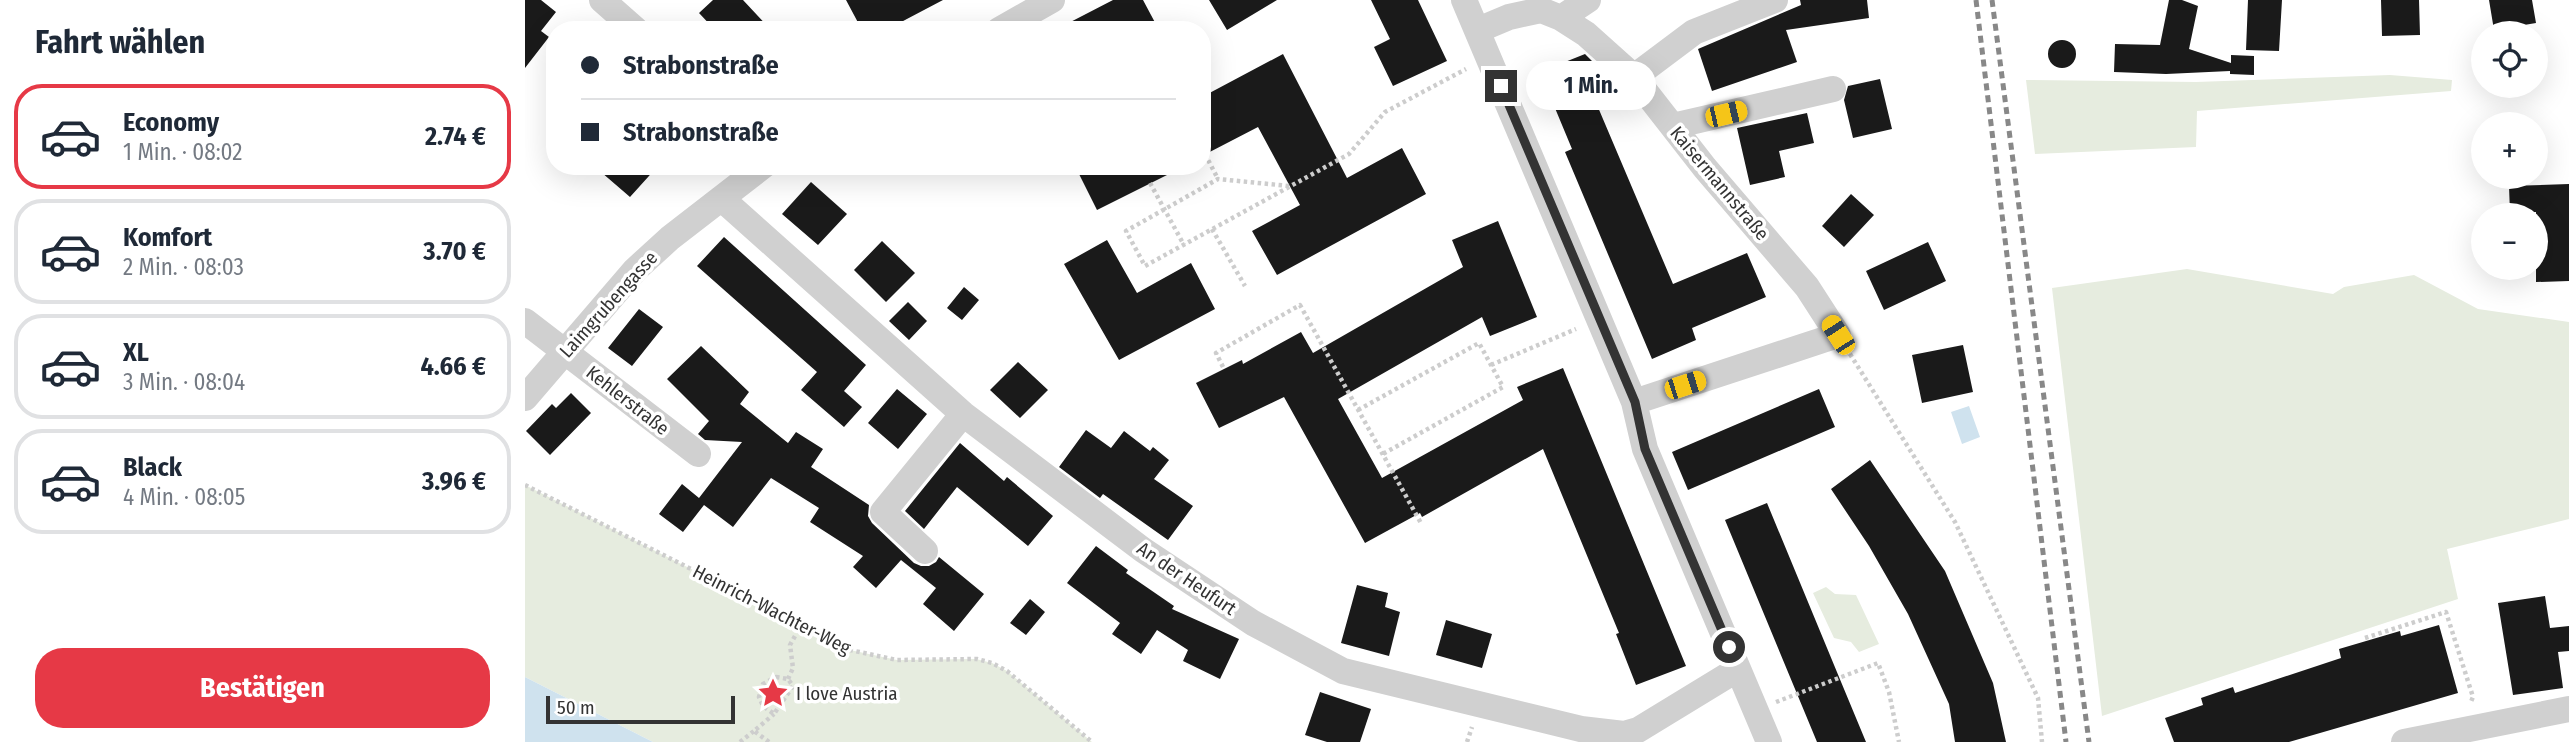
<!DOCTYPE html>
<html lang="de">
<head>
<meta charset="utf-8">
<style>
  :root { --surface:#fff; --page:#f2f2f3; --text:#1f2937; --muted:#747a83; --line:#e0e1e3; --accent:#e63946 }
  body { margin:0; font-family:"Fira Sans Condensed",sans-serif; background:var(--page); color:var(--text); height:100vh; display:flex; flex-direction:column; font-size:26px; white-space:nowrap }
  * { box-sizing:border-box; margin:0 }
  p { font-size:23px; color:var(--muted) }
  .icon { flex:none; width:38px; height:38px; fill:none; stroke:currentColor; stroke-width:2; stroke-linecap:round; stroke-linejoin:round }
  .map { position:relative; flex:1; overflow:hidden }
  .sheet { display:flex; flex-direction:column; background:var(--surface); width:525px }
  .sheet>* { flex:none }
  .banner { position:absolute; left:21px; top:21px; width:665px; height:154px; border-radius:28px; box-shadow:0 7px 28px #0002; display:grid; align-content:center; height:154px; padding:0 35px; background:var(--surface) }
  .buttons { position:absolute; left:1946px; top:21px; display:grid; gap:14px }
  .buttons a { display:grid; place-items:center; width:77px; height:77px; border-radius:50%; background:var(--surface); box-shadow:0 7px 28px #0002; font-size:35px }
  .scale { position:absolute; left:21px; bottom:18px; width:189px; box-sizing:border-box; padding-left:7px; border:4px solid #333; border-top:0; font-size:19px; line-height:24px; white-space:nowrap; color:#333; -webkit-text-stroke:5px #fff; paint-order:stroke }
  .end { position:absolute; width:32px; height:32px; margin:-16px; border:9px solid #333; background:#fff; box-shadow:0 0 0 4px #fff }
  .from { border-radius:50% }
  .bubble { position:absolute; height:49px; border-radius:24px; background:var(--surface); box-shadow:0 7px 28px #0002; font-size:23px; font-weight:700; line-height:49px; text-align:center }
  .car { position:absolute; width:21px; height:42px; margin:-21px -10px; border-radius:9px; box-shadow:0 0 5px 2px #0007; background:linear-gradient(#f5c518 24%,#345 0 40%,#f5c518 0 76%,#345 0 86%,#f5c518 0) }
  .banner b { display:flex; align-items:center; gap:24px; height:66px; font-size:26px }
  .banner b+b { border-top:2px solid var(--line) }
  .banner i { width:18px; height:18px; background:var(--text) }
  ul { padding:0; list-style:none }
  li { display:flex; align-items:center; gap:21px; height:105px; margin:0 14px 10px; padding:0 21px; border:4px solid var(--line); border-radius:28px }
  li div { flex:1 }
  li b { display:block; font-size:26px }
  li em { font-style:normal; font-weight:700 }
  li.active { border-color:var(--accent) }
  li>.icon { width:63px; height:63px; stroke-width:1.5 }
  h2 { padding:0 35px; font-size:32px; line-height:84px }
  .cta { display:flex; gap:14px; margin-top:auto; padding:14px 35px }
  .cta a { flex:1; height:80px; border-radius:28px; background:var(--accent); color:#fff; font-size:28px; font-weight:700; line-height:80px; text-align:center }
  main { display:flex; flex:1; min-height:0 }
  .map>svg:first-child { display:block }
  .green { fill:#e6ecdf }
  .water { fill:#cfe2ee }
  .building { fill:#1a1a1a }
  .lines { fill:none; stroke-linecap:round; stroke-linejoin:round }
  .path { stroke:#cdcdcd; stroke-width:4.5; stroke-dasharray:3.5 3.5; stroke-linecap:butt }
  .minor { stroke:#d0d0d0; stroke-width:26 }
  .rail { stroke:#888; stroke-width:5; stroke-dasharray:7 5; stroke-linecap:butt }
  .route { stroke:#333; stroke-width:9 }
  .labels { text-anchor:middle; stroke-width:7; stroke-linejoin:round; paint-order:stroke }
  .street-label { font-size:19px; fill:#333; stroke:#fff }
  .poi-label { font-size:19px; fill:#333; stroke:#fff; text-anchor:start }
</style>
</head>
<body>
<main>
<section class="sheet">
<h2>Fahrt wählen</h2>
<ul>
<li class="active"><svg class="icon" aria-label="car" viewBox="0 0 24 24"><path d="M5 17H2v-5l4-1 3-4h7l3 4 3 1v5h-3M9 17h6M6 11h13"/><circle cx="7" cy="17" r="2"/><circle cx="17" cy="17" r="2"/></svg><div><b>Economy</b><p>1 Min. · 08:02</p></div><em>2.74 €</em></li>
<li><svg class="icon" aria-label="car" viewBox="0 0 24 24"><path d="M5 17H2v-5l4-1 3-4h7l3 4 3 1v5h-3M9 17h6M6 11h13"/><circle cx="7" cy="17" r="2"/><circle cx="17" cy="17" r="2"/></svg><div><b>Komfort</b><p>2 Min. · 08:03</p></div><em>3.70 €</em></li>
<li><svg class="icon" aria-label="car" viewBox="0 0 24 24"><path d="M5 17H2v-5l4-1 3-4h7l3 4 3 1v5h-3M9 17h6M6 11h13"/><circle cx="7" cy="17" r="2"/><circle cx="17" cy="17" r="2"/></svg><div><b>XL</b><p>3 Min. · 08:04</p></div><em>4.66 €</em></li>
<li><svg class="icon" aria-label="car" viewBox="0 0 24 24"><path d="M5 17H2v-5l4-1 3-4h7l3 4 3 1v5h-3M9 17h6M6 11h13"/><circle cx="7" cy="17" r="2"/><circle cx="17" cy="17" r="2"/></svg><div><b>Black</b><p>4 Min. · 08:05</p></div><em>3.96 €</em></li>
</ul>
<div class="cta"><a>Bestätigen</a></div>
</section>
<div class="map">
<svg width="2044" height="742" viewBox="0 0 2044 742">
  <rect width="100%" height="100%" fill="#fff"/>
  <path class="green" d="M 1865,75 L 1927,80 L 1926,91 L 1672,111 L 1671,147 L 1510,154 L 1501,80 L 1671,82 Z
    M 1662,269 L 1808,294 L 1819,287 L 1889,275 L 1953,309 L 2044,322 L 2044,519 L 1922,549 L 1933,599 L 1577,716 L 1527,288 Z
    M 0,485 L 172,572 L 275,627 L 325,650 L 372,660 L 451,659 L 467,663 L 482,671 L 567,742 L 128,742 L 0,677 Z
    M 1301,587 L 1310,594 L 1331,595 L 1354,644 L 1334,652 L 1326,642 L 1309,638 L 1288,593 Z"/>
  <path class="water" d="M 1444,406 L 1455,437 L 1437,444 L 1426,412 Z
    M 0,677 L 128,742 L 0,742 Z"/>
  <path class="building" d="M 0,0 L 16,0 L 31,12 L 16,31 L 24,37 L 0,68 Z
    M 188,0 L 218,0 L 246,30 L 190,30 L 174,13 Z
    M 321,0 L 418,0 L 361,30 L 337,30 Z
    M 588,0 L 618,0 L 634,30 L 530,30 Z
    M 684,0 L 752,0 L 702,30 Z
    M 846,0 L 893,0 L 922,61 L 868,86 L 849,47 L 865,39 Z
    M 1275,0 L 1342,0 L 1344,18 L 1261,30 L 1272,62 L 1187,91 L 1173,49 L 1276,5 Z
    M 1644,0 L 1657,0 L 1673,6 L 1664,49 L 1706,63 L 1706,55 L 1729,56 L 1729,75 L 1705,74 L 1705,71 L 1641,74 L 1589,72 L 1590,44 L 1635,45 Z
    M 1723,0 L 1757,0 L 1754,51 L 1721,50 Z
    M 1856,0 L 1894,0 L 1895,35 L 1857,36 Z
    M 1964,0 L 2007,0 L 2011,23 L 1969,30 Z
    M1523 54a14 14 0 1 1 28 0a14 14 0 1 1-28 0Z
    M 758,54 L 822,178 L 877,148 L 901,194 L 752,275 L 727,231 L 775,205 L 733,127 L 677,156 L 677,97 Z
    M 1060,54 L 1069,63 L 1033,88 L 1061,79 L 1148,284 L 1222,253 L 1241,297 L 1167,328 L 1171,340 L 1127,359 L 1040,152 L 1047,149 L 1015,72 Z
    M 1355,79 L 1367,129 L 1328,138 L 1319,100 L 1323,86 Z
    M 1282,113 L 1289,143 L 1254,151 L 1260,177 L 1225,185 L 1212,128 Z
    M 69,166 L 133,166 L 105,197 Z
    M 550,166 L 660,166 L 572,210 Z
    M 286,182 L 322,214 L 293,245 L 257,214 Z
    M 2044,184 L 2044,281 L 2011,282 L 2011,212 L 1985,213 L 1984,186 Z
    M 1326,194 L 1349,215 L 1319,247 L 1297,226 Z
    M 973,221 L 1012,317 L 965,336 L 957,317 L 813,399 L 857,478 L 998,400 L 992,387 L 1038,368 L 1161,666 L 1111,685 L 1091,634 L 1094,633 L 1018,449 L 897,517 L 895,513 L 840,543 L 759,397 L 694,428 L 671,383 L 717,360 L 718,364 L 776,332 L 788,353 L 938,267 L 927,240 Z
    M 199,237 L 341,365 L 319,391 L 337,407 L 319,427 L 276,390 L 292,372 L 172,266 Z
    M 582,240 L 612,293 L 666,263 L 690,309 L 594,360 L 539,264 Z
    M 357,241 L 390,273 L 361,302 L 329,270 Z
    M 1403,242 L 1421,281 L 1359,310 L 1341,271 Z
    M 439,287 L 454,300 L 437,320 L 422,308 Z
    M 383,302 L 402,321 L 384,340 L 364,321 Z
    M 114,309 L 138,327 L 107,366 L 83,348 Z
    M 1438,345 L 1448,392 L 1397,403 L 1387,355 Z
    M 176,346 L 224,392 L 215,404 L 263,443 L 271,432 L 298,449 L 286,467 L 344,505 L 343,516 L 347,523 L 389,563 L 396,566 L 404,566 L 411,562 L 414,557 L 459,594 L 429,631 L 398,604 L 411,588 L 376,560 L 351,588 L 328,567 L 338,556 L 285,522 L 294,508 L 246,478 L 208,527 L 179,505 L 158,532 L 134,514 L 157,484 L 174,498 L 217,442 L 180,440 L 173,434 L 184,421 L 142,379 Z
    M 493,362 L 523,390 L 495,418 L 465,390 Z
    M 372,389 L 402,414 L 373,449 L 343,423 Z
    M 1294,389 L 1310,427 L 1163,490 L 1147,452 Z
    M 46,393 L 66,413 L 25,455 L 1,431 L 27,404 L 31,408 Z
    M 561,430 L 586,448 L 599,431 L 625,451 L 628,447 L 644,460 L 629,479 L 668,506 L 643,540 L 578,494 L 575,498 L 534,467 Z
    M 435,443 L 479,481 L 482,477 L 528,516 L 503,546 L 432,487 L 399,529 L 380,511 Z
    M 1345,460 L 1420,571 L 1468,683 L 1481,742 L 1430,742 L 1424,704 L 1383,614 L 1344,546 L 1306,489 Z
    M 1242,503 L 1314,677 L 1341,742 L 1292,742 L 1200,520 Z
    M 571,546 L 603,570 L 601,573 L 649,606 L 647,609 L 714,639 L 695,679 L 658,661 L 663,650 L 632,630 L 616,654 L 587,634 L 595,623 L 542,583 Z
    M 832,585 L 863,593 L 860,607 L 875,612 L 864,656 L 816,643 Z
    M 2020,596 L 2025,628 L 2044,626 L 2044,651 L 2033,652 L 2038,688 L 1988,695 L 1973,603 Z
    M 505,599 L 520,612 L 501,635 L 485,623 Z
    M 921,620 L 967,634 L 957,668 L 911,655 Z
    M 1914,625 L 1933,693 L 1764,742 L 1649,742 L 1640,718 L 1678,705 L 1676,698 L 1708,687 L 1710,693 L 1816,658 L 1814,649 L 1875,631 L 1876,636 Z
    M 795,692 L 846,709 L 835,742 L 802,742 L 780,735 Z"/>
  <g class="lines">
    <path class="path" d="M 680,154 L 693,179
      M 625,183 L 659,245
      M 764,186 L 693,179 L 601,231 L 620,266 L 824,154 L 860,112 L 941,69
      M 687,229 L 720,286
      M 1325,354 L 1430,522 L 1513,698 L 1517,742
      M 966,365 L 1051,329
      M 698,367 L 691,353 L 775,305 L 897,525
      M 833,410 L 954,343 L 978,387 L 856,455
      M 0,485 L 172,572 L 275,627 L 325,650 L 372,660 L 452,659 L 467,663 L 482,671 L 567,742
      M 1840,638 L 1921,612 L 1948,697 L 1945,704
      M 251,677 L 263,679 L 268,686 L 249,714 L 238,706 L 234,697 L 238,684 Z
      M 263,679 L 268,668 L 265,645 L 275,627
      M 1251,702 L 1353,663 L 1364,692 L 1374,742
      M 215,742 L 229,731
      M 244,742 L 229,731 L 249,714
      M 942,742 L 947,727"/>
    <path class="minor" d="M 77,0 L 111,30
      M 939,0 L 1109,402 L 1120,449 L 1244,742
      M 1036,18 L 1063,0
      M 474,30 L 527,0
      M 953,30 L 984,17 L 1016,10 L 1036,18 L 1061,34 L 1109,77 L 1180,168 L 1282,287 L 1313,335 L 1109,402
      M 1109,77 L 1169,32 L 1250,0
      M 1148,126 L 1308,89
      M 197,199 L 438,414 L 618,550 L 728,623 L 818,671 L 1056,729 L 1099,734 L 1113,730 L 1213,669
      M 0,321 L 173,454
      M 0,398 L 110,270 L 145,238 L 238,166
      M 400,551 L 358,512 L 438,414
      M 1879,742 L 2044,709"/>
    <path class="rail" d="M 1451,0 L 1541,742
      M 1467,0 L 1564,742"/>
  </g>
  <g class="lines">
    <path class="route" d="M 976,86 L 1110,402 L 1120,449 L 1204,647"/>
  </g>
  <defs>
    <g id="sight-bare" transform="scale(2.415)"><path d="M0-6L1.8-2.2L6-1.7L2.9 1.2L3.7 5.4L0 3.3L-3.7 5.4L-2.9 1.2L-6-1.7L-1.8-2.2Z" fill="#e63946" stroke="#fff" stroke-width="2.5" paint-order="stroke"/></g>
  </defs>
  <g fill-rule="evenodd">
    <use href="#sight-bare" x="248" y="693"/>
  </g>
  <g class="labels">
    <g class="street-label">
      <text transform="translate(1195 183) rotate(50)" y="7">Kaisermannstraße</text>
      <text transform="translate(83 304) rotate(-48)" y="7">Laimgrubengasse</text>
      <text transform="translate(103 400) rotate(38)" y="7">Kehlerstraße</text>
      <text transform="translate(662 578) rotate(34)" y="7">An der Heufurt</text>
      <text transform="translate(247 609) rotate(27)" y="7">Heinrich-Wachter-Weg</text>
    </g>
    <g class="poi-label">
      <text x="271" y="700">I love Austria</text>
    </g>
  </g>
</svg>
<div class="buttons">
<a><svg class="icon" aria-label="locate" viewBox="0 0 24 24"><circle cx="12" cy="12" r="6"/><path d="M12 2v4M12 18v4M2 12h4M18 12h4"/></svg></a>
<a>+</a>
<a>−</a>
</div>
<div class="scale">50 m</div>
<i class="end from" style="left:1204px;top:647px"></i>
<i class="end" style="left:976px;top:86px"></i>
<div class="bubble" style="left:1001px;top:61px;width:130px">1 Min.</div>
<i class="car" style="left:1201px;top:114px;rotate:77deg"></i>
<i class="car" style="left:1313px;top:335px;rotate:327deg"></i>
<i class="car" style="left:1160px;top:385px;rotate:72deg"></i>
<div class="banner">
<b><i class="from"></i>Strabonstraße</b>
<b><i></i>Strabonstraße</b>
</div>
</div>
</main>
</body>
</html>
